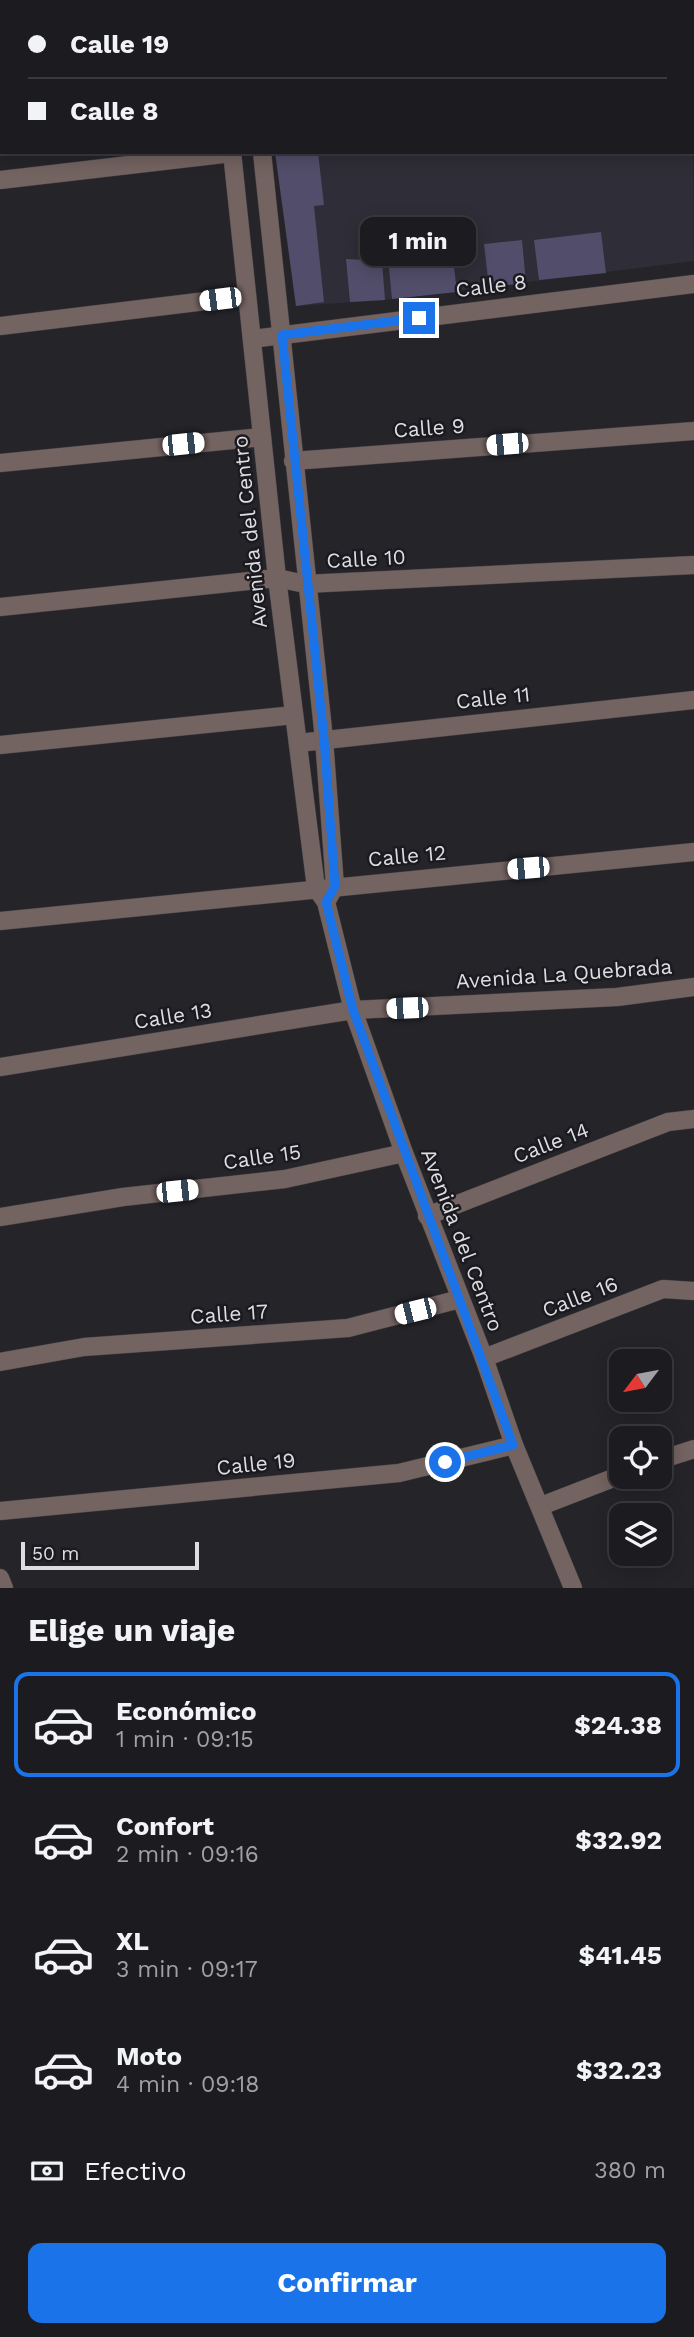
<!DOCTYPE html>
<html lang="es">
<head>
<meta charset="utf-8">
<style>
  :root { --surface:#1c1b1f; --page:#29282c; --text:#f1f3f6; --muted:#a0a1a4; --line:#3a393d; --accent:#1a73e8 }
  body { margin:0; font-family:"Work Sans",sans-serif; background:var(--page); color:var(--text); height:100vh; display:flex; flex-direction:column; font-size:26px; white-space:nowrap }
  * { box-sizing:border-box; margin:0 }
  p { font-size:23px; color:var(--muted) }
  .icon { flex:none; width:38px; height:38px; fill:none; stroke:currentColor; stroke-width:2; stroke-linecap:round; stroke-linejoin:round }
  .map { position:relative; height:1588px; overflow:hidden }
  .details { display:flex; flex-direction:column; background:var(--surface); flex:1 }
  .details>* { flex:none }
  .hud { position:absolute; left:0px; top:0px; width:695px; height:154px; box-shadow:0 4px 18px #0003,0 0 0 2px var(--line); display:grid; align-content:center; height:154px; padding:0 28px; background:var(--surface) }
  .needle { width:46px; rotate:238deg }
  .fabs { position:absolute; left:609px; top:1349px; display:grid; gap:14px }
  .fabs a { display:grid; place-items:center; width:63px; height:63px; border-radius:14px; background:var(--surface); box-shadow:0 4px 18px #0003,0 0 0 2px var(--line); font-size:35px }
  .scale { position:absolute; left:21px; bottom:18px; width:178px; box-sizing:border-box; padding-left:7px; border:4px solid #dedee1; border-top:0; font-size:19px; line-height:24px; white-space:nowrap; color:#dedee1; -webkit-text-stroke:5px #1b1a20; paint-order:stroke }
  .end { position:absolute; width:32px; height:32px; margin:-16px; border:9px solid #1a73e8; background:#fff; box-shadow:0 0 0 4px #fff }
  .from { border-radius:50% }
  .bubble { position:absolute; height:49px; border-radius:14px; background:var(--surface); box-shadow:0 4px 18px #0003,0 0 0 2px var(--line); font-size:23px; font-weight:700; line-height:49px; text-align:center }
  .car { position:absolute; width:21px; height:42px; margin:-21px -10px; border-radius:9px; box-shadow:0 0 5px 2px #0007; background:linear-gradient(#fff 24%,#345 0 40%,#fff 0 76%,#345 0 86%,#fff 0) }
  .hud b { display:flex; align-items:center; gap:24px; height:66px; font-size:26px }
  .hud b+b { border-top:2px solid var(--line) }
  .hud i { width:18px; height:18px; background:var(--text) }
  ul { padding:0; list-style:none }
  li { display:flex; align-items:center; gap:21px; height:105px; margin:0 14px 10px; padding:0 14px; border:4px solid transparent; border-radius:14px }
  li div { flex:1 }
  li b { display:block; font-size:26px }
  li em { font-style:normal; font-weight:700 }
  li.active { border-color:var(--accent) }
  li>.icon { width:63px; height:63px; stroke-width:1.5 }
  h2 { padding:0 28px; font-size:32px; line-height:84px }
  .pay { display:flex; align-items:center; gap:18px; height:77px; padding:0 28px; font-size:26px }
  .pay p { margin-inline-start:auto }
  .cta { display:flex; gap:14px; margin-top:auto; padding:14px 28px }
  .cta a { flex:1; height:80px; border-radius:14px; background:var(--accent); color:#fff; font-size:28px; font-weight:700; line-height:80px; text-align:center }
  .map>svg:first-child { display:block }
  .built { fill:#2f2d37 }
  .building { fill:#524d6a }
  .lines { fill:none; stroke-linecap:round; stroke-linejoin:round }
  .minor-casing { stroke:#434246; stroke-width:19 }
  .tertiary-casing { stroke:#434246; stroke-width:19 }
  .minor { stroke:#736361; stroke-width:18 }
  .tertiary { stroke:#736361; stroke-width:18 }
  .route { stroke:#1a73e8; stroke-width:9 }
  .labels { text-anchor:middle; stroke-width:5; stroke-linejoin:round; paint-order:stroke }
  .street-label { font-size:21px; fill:#dedee1; stroke:#1b1a20 }
</style>
</head>
<body>
<div class="map">
<svg width="694" height="1588" viewBox="0 0 694 1588">
  <rect width="100%" height="100%" fill="#252429"/>
  <path class="built" d="M 693,119 L 694,261 L 385,300 L 296,306 L 275,152 L 693,152 Z"/>
  <path class="building" d="M 275,152 L 318,152 L 324,205 L 314,206 L 324,302 L 296,306 Z
    M 601,232 L 606,273 L 539,280 L 534,240 Z
    M 522,240 L 526,283 L 489,287 L 484,244 Z
    M 452,250 L 457,292 L 392,299 L 388,258 Z
    M 346,259 L 382,261 L 385,300 L 350,302 Z"/>
  <g class="lines">
    <g class="minor-casing">
      <path id="minor" d="M 639,0 L 640,2
        M 0,37 L 2,37
        M 0,180 L 232,153
        M 0,326 L 247,296
        M 252,339 L 694,284
        M 293,461 L 694,431
        M 0,463 L 262,437
        M 0,607 L 277,578 L 305,584 L 694,565
        M 298,743 L 694,700
        M 0,745 L 294,715
        M 0,921 L 694,852
        M 0,1067 L 353,1010 L 617,997 L 694,987
        M 427,1216 L 668,1122 L 694,1119
        M 0,1217 L 123,1197 L 285,1179 L 404,1153
        M 484,1358 L 663,1289 L 694,1291
        M 0,1362 L 84,1347 L 348,1328 L 460,1299
        M 660,1460 L 694,1449
        M 541,1506 L 621,1475
        M 0,1511 L 399,1473 L 514,1445
        M 0,1578 L 4,1588"/>
    </g>
    <g class="tertiary-casing">
      <path id="tertiary" d="M 217,0 L 217,2
        M 246,0 L 246,2
        M 663,0 L 664,2
        M 693,80 L 694,83
        M 232,152 L 277,578 L 316,888 L 326,902 L 353,1010 L 404,1153 L 484,1358 L 514,1445 L 573,1588
        M 262,152 L 324,739 L 335,886 L 326,902"/>
    </g>
    <use href="#minor" class="minor"/>
    <use href="#tertiary" class="tertiary"/>
  </g>
  <g class="lines">
    <path class="route" d="M 419,318 L 282,335 L 324,739 L 335,886 L 326,902 L 353,1010 L 513,1445 L 445,1462"/>
  </g>
  <g class="labels">
    <g class="street-label">
      <text transform="translate(491 286) rotate(-7)" y="7">Calle 8</text>
      <text transform="translate(429 428) rotate(-4)" y="7">Calle 9</text>
      <text transform="translate(250 532) rotate(-96)" y="7">Avenida del Centro</text>
      <text transform="translate(366 559) rotate(-3)" y="7">Calle 10</text>
      <text transform="translate(493 698) rotate(-6)" y="7">Calle 11</text>
      <text transform="translate(407 856) rotate(-5)" y="7">Calle 12</text>
      <text transform="translate(564 974) rotate(-4)" y="7">Avenida La Quebrada</text>
      <text transform="translate(173 1016) rotate(-9)" y="7">Calle 13</text>
      <text transform="translate(551 1143) rotate(-21)" y="7">Calle 14</text>
      <text transform="translate(262 1157) rotate(-8)" y="7">Calle 15</text>
      <text transform="translate(462 1240) rotate(69)" y="7">Avenida del Centro</text>
      <text transform="translate(580 1297) rotate(-21)" y="7">Calle 16</text>
      <text transform="translate(229 1314) rotate(-4)" y="7">Calle 17</text>
      <text transform="translate(256 1464) rotate(-6)" y="7">Calle 19</text>
    </g>
  </g>
</svg>
<div class="fabs">
<a><svg class="needle" viewBox="-14 -14 28 28"><path d="M0-13l5 13h-10z" fill="#e53935"/><path d="M0 13l5-13h-10z" fill="#a0a1a4"/></svg></a>
<a><svg class="icon" aria-label="locate" viewBox="0 0 24 24"><circle cx="12" cy="12" r="6"/><path d="M12 2v4M12 18v4M2 12h4M18 12h4"/></svg></a>
<a><svg class="icon" aria-label="layers" viewBox="0 0 24 24"><path d="M12 4l9 5-9 5-9-5zM3 14l9 5 9-5"/></svg></a>
</div>
<div class="scale">50 m</div>
<i class="end from" style="left:445px;top:1462px"></i>
<i class="end" style="left:419px;top:318px"></i>
<div class="bubble" style="left:360px;top:217px;width:116px">1 min</div>
<i class="car" style="left:220px;top:299px;rotate:263deg"></i>
<i class="car" style="left:183px;top:444px;rotate:84deg"></i>
<i class="car" style="left:507px;top:444px;rotate:265deg"></i>
<i class="car" style="left:528px;top:868px;rotate:265deg"></i>
<i class="car" style="left:407px;top:1008px;rotate:268deg"></i>
<i class="car" style="left:177px;top:1191px;rotate:84deg"></i>
<i class="car" style="left:415px;top:1311px;rotate:256deg"></i>
<div class="hud">
<b><i class="from"></i>Calle 19</b>
<b><i></i>Calle 8</b>
</div>
</div>
<section class="details">
<h2>Elige un viaje</h2>
<ul>
<li class="active"><svg class="icon" aria-label="car" viewBox="0 0 24 24"><path d="M5 17H2v-5l4-1 3-4h7l3 4 3 1v5h-3M9 17h6M6 11h13"/><circle cx="7" cy="17" r="2"/><circle cx="17" cy="17" r="2"/></svg><div><b>Económico</b><p>1 min · 09:15</p></div><em>$24.38</em></li>
<li><svg class="icon" aria-label="car" viewBox="0 0 24 24"><path d="M5 17H2v-5l4-1 3-4h7l3 4 3 1v5h-3M9 17h6M6 11h13"/><circle cx="7" cy="17" r="2"/><circle cx="17" cy="17" r="2"/></svg><div><b>Confort</b><p>2 min · 09:16</p></div><em>$32.92</em></li>
<li><svg class="icon" aria-label="car" viewBox="0 0 24 24"><path d="M5 17H2v-5l4-1 3-4h7l3 4 3 1v5h-3M9 17h6M6 11h13"/><circle cx="7" cy="17" r="2"/><circle cx="17" cy="17" r="2"/></svg><div><b>XL</b><p>3 min · 09:17</p></div><em>$41.45</em></li>
<li><svg class="icon" aria-label="car" viewBox="0 0 24 24"><path d="M5 17H2v-5l4-1 3-4h7l3 4 3 1v5h-3M9 17h6M6 11h13"/><circle cx="7" cy="17" r="2"/><circle cx="17" cy="17" r="2"/></svg><div><b>Moto</b><p>4 min · 09:18</p></div><em>$32.23</em></li>
</ul>
<div class="pay"><svg class="icon" aria-label="cash" viewBox="0 0 24 24"><path d="M3 7h18v10H3z"/><circle cx="12" cy="12" r="2"/></svg>Efectivo<p>380 m</p></div>
<div class="cta"><a>Confirmar</a></div>
</section>
</body>
</html>
